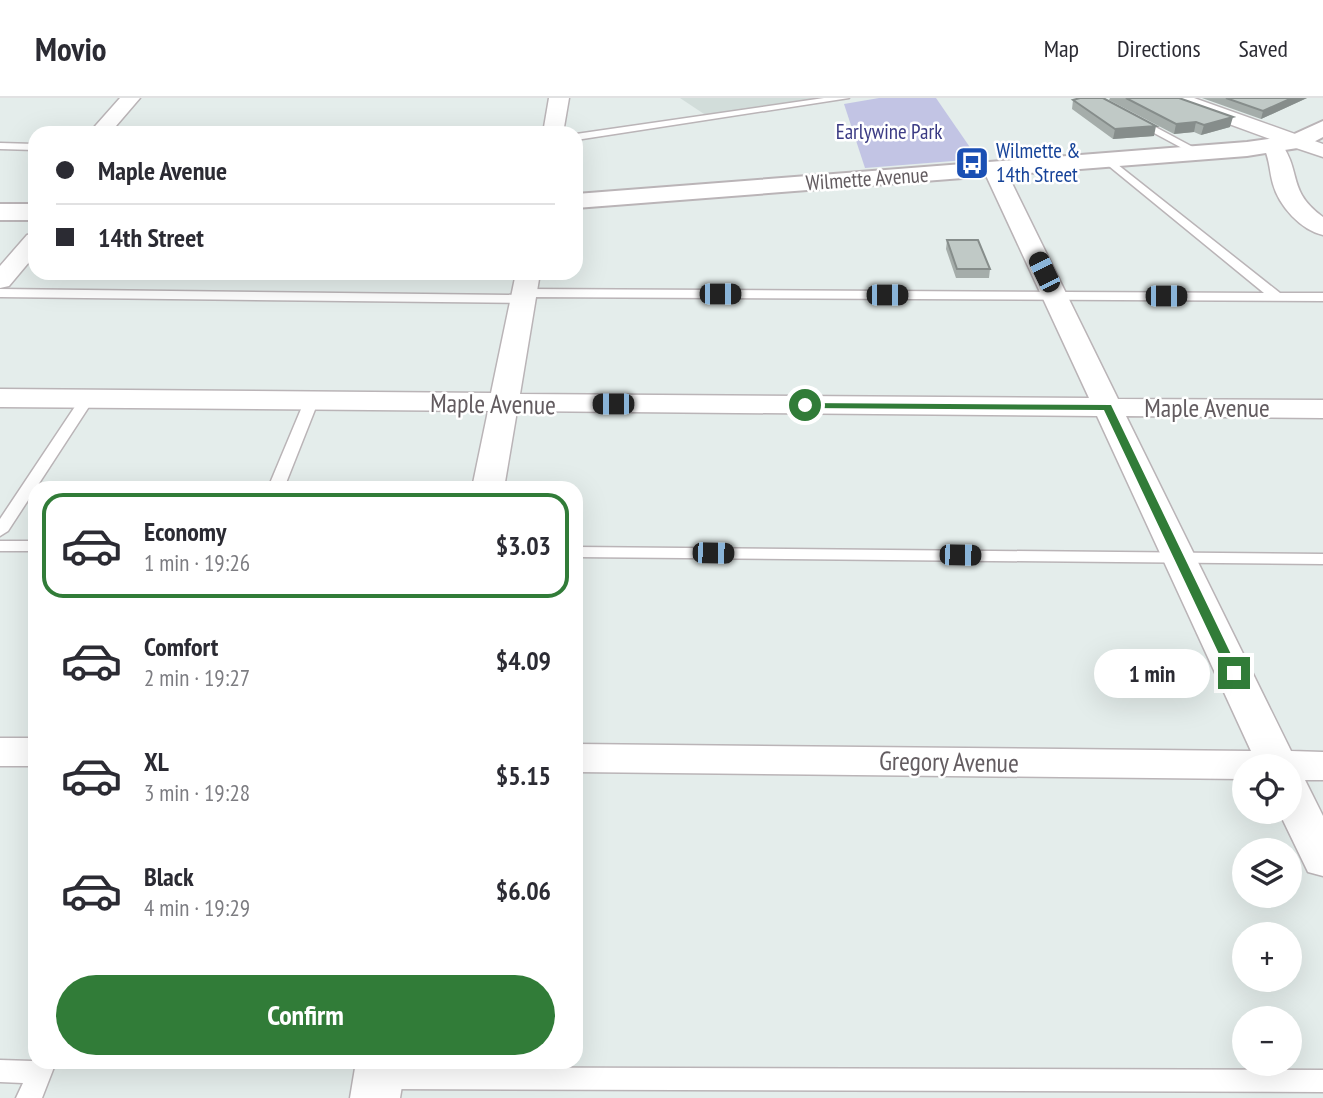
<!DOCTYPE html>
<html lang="en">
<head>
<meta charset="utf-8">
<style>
  :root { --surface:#fff; --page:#f7f7f7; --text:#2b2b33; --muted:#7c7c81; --line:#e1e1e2; --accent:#317c38 }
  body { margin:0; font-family:"PT Sans Narrow",sans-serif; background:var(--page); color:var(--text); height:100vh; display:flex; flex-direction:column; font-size:26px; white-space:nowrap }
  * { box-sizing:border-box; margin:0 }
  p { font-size:23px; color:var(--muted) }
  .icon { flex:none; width:38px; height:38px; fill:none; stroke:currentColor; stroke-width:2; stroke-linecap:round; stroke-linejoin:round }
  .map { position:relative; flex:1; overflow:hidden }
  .drawer { position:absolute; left:28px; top:383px; width:555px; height:588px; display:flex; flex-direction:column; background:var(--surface); border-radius:21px; box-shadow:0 7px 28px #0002 }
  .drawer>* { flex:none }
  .top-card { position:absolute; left:28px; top:28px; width:555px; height:154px; border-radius:21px; box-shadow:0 7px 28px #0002; display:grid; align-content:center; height:154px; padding:0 28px; background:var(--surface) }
  .fabs { position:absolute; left:1232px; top:656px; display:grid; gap:14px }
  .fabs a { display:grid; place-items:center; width:70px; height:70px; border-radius:50%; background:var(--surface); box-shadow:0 7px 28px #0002; font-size:35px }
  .end { position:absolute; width:32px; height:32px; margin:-16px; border:9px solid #317c38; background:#fff; box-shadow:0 0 0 4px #fff }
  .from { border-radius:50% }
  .bubble { position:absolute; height:49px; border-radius:24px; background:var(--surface); box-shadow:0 7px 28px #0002; font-size:23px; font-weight:700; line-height:49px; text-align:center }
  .car { position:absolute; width:21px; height:42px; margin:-21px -10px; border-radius:9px; box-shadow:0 0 5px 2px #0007; background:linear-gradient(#222 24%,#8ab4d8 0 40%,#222 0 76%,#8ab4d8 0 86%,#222 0) }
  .top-card b { display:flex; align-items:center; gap:24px; height:66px; font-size:26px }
  .top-card b+b { border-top:2px solid var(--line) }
  .top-card i { width:18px; height:18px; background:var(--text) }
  ul { padding:12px 0 0; list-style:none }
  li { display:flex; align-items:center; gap:21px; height:105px; margin:0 14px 10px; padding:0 14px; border:4px solid transparent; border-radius:21px }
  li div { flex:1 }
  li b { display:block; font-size:26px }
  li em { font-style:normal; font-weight:700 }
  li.selected { border-color:var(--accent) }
  li>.icon { width:63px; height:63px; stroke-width:1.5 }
  .button { display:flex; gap:14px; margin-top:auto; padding:14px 28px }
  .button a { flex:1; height:80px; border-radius:42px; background:var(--accent); color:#fff; font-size:28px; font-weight:700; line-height:80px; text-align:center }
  header { display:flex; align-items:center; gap:42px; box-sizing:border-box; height:98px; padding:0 35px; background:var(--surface); border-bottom:2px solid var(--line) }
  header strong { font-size:33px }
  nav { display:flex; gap:38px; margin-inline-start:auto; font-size:24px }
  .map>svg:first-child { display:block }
  .education { fill:#d2ddda }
  .green { fill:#c2c4e4 }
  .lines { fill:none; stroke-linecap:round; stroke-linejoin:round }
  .service-casing { stroke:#bab4b7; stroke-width:3 }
  .minor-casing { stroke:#bab4b7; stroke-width:3 }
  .tertiary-casing { stroke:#bab4b7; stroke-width:4 }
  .service { fill:#fff; fill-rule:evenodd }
  .minor { fill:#fff; fill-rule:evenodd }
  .tertiary { fill:#fff; fill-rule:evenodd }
  .wall { fill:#a5adaa }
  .shaded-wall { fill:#868d8b }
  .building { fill:#c0c9c6; stroke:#868d8b; stroke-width:2 }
  .route { fill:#317c38 }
  .labels { text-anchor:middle; stroke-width:5; stroke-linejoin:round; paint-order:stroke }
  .far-park-label { font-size:21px; fill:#3b3b84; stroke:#fff }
  .far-transit-label { font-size:21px; fill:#164399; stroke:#fff; text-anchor:start }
  .far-street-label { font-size:21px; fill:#635c60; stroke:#fff }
  .street-label { font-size:26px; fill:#635c60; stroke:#fff }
</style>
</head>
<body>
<header>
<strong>Movio</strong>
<nav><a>Map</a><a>Directions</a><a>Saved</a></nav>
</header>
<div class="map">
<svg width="1323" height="1000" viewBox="0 0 1323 1000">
  <rect width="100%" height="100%" fill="#e4edeb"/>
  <path class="education" d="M 680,0 L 830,0 L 707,18 Z"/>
  <path class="green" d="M 879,0 L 936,0 L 978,61 L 865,70 L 844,6 Z"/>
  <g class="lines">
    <g class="service-casing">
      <path id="service" d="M 824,0 L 849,0 L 576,42 L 576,36 Z
        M 1089,0 L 1101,0 L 1204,55 L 1195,57 Z
        M 0,45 L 35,46 L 35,52 L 0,51 Z
        M 1108,59 L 1280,195 L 1323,195 L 1323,203 L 528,199 L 528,204 L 523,205 L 0,199 L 0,191 L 519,197 L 520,192 L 524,191 L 1264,195 L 1104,64 L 1103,62 Z
        M 87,297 L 94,301 L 8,433 L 0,438 L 0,421 L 82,298 Z
        M 311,300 L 318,304 L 284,390 L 268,390 L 304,304 Z
        M 0,443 L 35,443 L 35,453 L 0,453 Z
        M 576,449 L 1323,456 L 1323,466 L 576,459 Z
        M 35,957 L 35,964 L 56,964 L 42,1000 L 16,1000 L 23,985 L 0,984 L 0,962 L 32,963 Z
        M 382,969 L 1323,972 L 1323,994 L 382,991 L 373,988 L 369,980 L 373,972 Z"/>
    </g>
    <g class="minor-casing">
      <path id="minor" d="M 120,0 L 140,0 L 110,35 L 89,35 Z
        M 549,0 L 569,0 L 563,35 L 543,35 Z
        M 1166,0 L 1194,0 L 1323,46 L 1323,59 L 1281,45 C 1302,75 1287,93 1323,119 L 1323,137 C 1301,132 1279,108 1273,86 C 1269,72 1270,61 1263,48 L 1273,42 L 1169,4 Z
        M 994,65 L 1005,71 L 1118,301 L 1323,302 L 1323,320 L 1126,318 L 1291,653 L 1323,654 L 1323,682 L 1305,682 L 1323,718 L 1323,778 L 1308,774 L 1279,714 L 1290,714 L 1290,668 L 1244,668 L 1244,681 L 576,674 L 576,646 L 1251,653 L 1097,318 L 517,313 L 504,390 L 472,390 L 488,313 L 0,309 L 0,291 L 491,295 L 516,175 L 540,175 L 520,296 L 1089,300 L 983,71 Z
        M 35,135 L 35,157 L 9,188 L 0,190 L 0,168 L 27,137 Z
        M 0,640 L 35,640 L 35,668 L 0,668 Z
        M 356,964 L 406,964 L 400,1000 L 350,1000 Z"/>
    </g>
    <g class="tertiary-casing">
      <path id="tertiary" d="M 1323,23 L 1323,39 L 1304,49 L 1247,58 L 576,110 L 576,96 L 1247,44 L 1290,38 Z
        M 0,106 L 35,106 L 35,122 L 0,122 Z"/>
    </g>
    <use href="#service" class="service"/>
    <use href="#minor" class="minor"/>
    <use href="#tertiary" class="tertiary"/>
  </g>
  <path class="wall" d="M 1110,0 L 1179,0 L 1230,29 L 1201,37 L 1194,34 L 1174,36 L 1109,2 Z
    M 1202,0 L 1307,0 L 1261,21 Z
    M 1073,2 L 1154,38 L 1113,41 L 1072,11 Z
    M 947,142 L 990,171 L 989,180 L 956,180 L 946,151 Z"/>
  <path class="shaded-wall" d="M 1292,0 L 1307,0 L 1261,21 L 1263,13 Z
    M 1233,19 L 1230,29 L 1201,37 L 1204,27 Z
    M 1196,24 L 1194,34 L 1174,36 L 1176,26 Z
    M 1156,28 L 1154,38 L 1113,41 L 1115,31 Z"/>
  <path class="building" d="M 1080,0 L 1103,0 L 1156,28 L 1115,31 L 1073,2 Z
    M 1126,0 L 1179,0 L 1233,19 L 1204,27 L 1196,24 L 1176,26 Z
    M 1226,0 L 1292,0 L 1263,13 Z
    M 947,142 L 978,142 L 990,171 L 957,171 Z"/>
  <path class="route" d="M 802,305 L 1111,307 L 1240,575 L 1234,579 L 1228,575 L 1104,312 L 805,310 Z"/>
  <defs>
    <g id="bus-square" transform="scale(1.75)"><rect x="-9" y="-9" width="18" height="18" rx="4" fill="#1a4fb4" stroke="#fff"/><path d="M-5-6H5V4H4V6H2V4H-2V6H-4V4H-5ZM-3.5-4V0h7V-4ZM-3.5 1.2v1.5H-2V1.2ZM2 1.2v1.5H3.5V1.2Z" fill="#fff"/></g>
  </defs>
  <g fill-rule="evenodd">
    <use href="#bus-square" x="972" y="65"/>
  </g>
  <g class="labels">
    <g class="far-park-label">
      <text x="889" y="41">Earlywine Park</text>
    </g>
    <g class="far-transit-label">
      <text x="996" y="60">Wilmette &amp;<tspan x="996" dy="24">14th Street</tspan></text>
    </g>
    <g class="far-street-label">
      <text transform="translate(867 81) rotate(-4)" y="7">Wilmette Avenue</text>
    </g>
    <g class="street-label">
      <text transform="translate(493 306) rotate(1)" y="9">Maple Avenue</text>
      <text x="1207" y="319">Maple Avenue</text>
      <text transform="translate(949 664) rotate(1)" y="9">Gregory Avenue</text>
    </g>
  </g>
</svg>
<div class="fabs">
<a><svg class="icon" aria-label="locate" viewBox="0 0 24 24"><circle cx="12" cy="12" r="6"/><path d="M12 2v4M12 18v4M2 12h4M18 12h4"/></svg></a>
<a><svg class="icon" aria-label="layers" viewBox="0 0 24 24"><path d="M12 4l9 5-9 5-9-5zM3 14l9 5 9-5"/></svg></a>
<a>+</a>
<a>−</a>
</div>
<i class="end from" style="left:805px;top:307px"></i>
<i class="end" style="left:1234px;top:575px"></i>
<div class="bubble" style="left:1094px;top:551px;width:116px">1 min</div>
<i class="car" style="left:1044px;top:174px;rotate:334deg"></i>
<i class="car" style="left:720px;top:196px;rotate:90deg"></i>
<i class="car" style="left:887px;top:197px;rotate:90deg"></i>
<i class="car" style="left:1166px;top:198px;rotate:90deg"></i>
<i class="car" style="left:613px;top:306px;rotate:270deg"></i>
<i class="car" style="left:713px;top:455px;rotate:91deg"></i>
<i class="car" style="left:960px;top:457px;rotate:91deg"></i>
<div class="top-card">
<b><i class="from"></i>Maple Avenue</b>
<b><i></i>14th Street</b>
</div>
<section class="drawer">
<ul>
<li class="selected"><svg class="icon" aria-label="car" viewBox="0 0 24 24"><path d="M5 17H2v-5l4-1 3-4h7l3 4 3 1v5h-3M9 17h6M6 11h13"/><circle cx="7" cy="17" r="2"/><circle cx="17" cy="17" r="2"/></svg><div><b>Economy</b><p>1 min · 19:26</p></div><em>$3.03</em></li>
<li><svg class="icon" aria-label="car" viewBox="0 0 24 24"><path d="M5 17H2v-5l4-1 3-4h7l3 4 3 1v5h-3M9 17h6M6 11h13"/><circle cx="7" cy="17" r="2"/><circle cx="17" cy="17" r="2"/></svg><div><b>Comfort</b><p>2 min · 19:27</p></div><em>$4.09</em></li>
<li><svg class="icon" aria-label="car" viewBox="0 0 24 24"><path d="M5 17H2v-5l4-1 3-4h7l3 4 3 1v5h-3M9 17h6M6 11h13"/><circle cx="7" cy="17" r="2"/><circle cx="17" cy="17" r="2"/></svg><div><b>XL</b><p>3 min · 19:28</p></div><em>$5.15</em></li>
<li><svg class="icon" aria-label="car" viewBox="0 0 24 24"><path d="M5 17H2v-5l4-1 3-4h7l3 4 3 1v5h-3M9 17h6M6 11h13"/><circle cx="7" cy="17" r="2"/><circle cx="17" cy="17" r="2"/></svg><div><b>Black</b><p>4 min · 19:29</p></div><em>$6.06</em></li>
</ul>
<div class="button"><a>Confirm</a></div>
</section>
</div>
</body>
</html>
